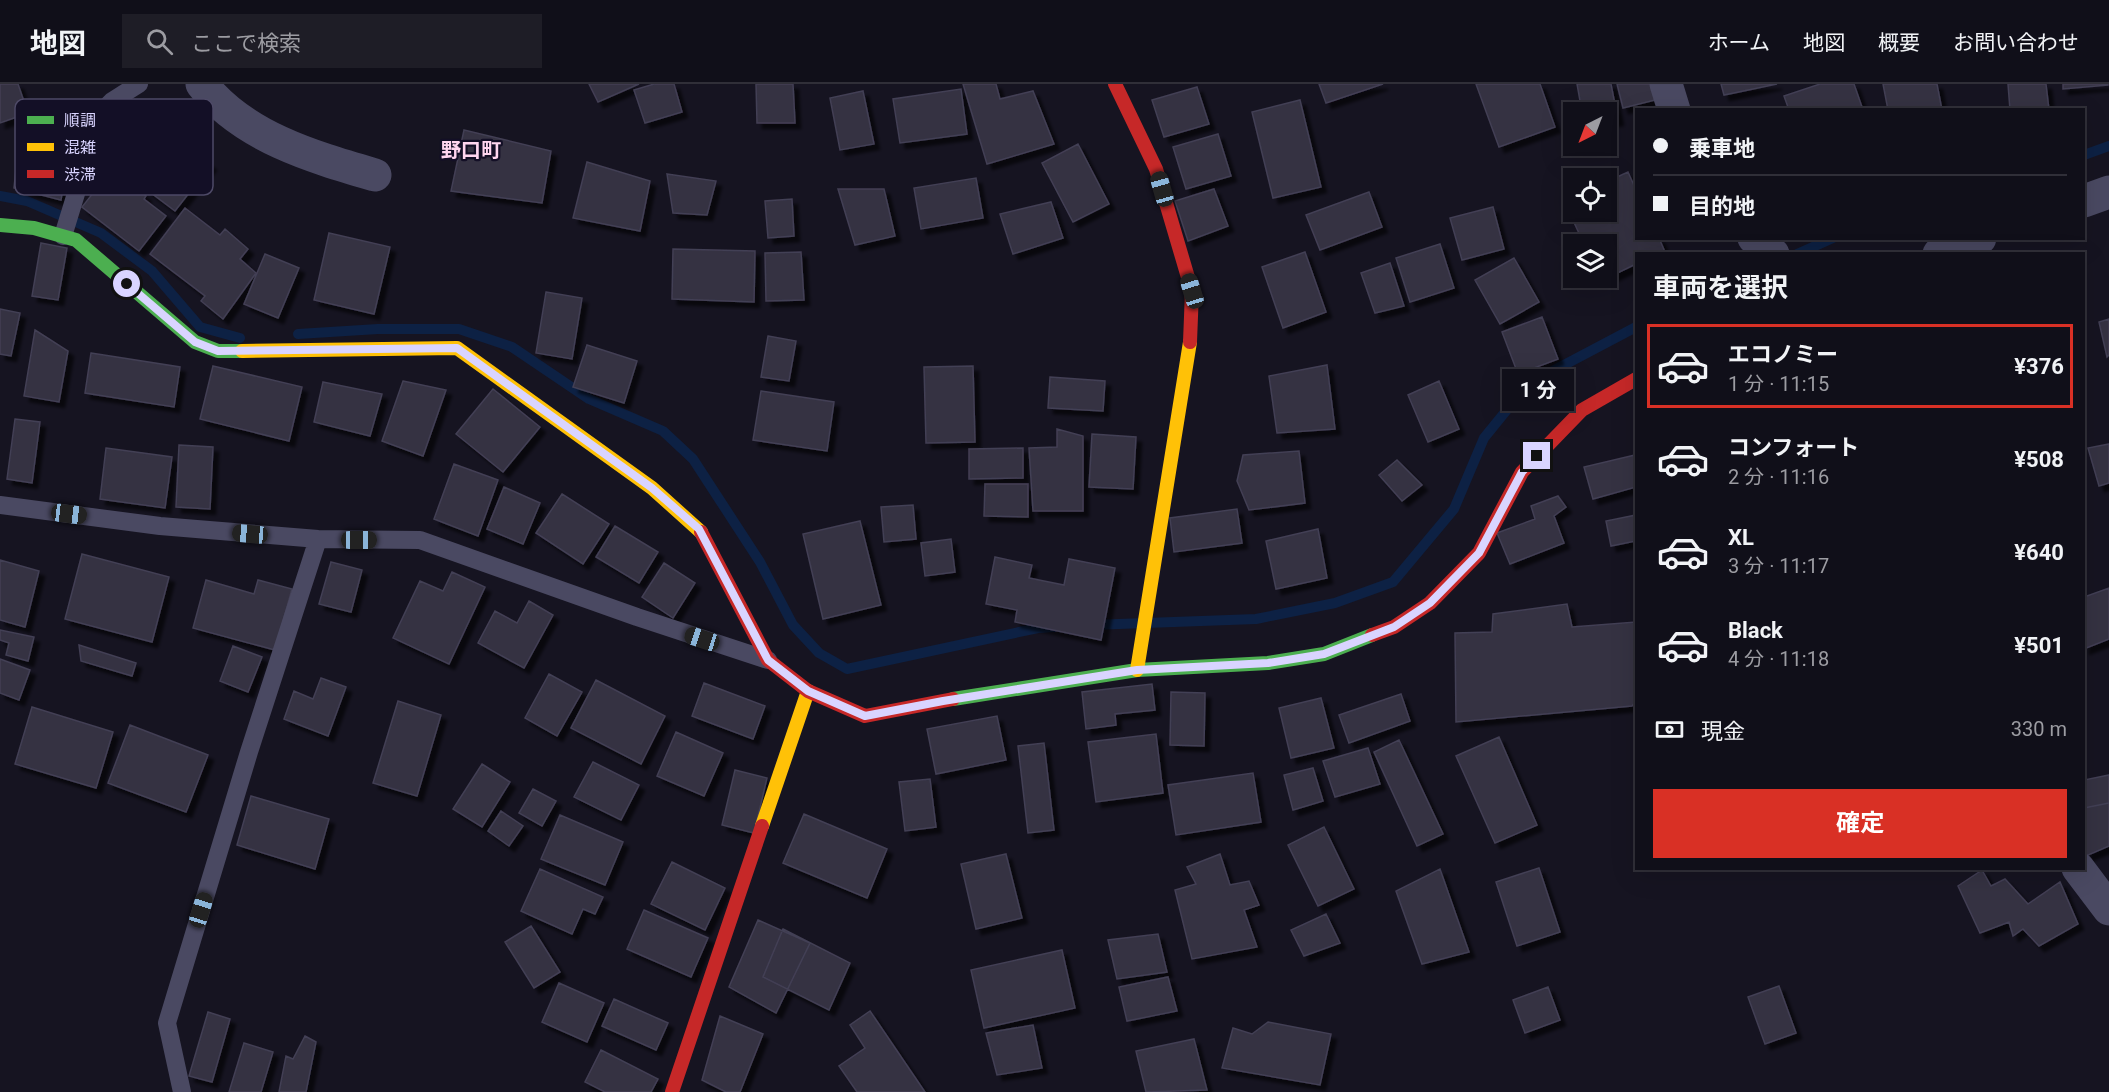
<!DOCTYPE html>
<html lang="ja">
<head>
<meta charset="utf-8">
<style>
  :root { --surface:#100f19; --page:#1e1d26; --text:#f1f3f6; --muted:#9c9ca2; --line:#302f38; --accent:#d93025 }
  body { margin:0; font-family:Roboto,"Noto Sans JP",sans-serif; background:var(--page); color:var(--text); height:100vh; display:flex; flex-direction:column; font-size:22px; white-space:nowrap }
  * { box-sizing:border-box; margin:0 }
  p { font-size:20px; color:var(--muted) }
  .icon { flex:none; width:33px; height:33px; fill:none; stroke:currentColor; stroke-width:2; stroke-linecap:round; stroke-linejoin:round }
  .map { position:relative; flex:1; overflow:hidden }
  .side { position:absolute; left:1635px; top:168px; width:450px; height:618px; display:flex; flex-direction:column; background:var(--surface); border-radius:0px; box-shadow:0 6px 24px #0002,0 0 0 2px var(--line) }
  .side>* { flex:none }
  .top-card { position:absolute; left:1635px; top:24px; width:450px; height:132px; border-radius:0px; box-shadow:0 6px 24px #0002,0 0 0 2px var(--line); display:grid; align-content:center; height:132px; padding:0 18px; background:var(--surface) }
  .needle { width:39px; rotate:222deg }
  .tools { position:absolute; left:1563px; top:18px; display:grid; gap:12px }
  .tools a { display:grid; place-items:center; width:54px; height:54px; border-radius:0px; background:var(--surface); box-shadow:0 6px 24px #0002,0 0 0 2px var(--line); font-size:30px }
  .end { position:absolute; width:27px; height:27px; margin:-14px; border:8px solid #d9d4ff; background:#111; box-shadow:0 0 0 3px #111 }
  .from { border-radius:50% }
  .bubble { position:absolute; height:42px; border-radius:0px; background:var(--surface); box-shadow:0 6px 24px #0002,0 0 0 2px var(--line); font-size:20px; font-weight:700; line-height:42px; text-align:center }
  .car { position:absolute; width:18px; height:36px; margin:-18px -9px; border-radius:8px; box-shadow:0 0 4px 2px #0007; background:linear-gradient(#222 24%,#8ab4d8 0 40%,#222 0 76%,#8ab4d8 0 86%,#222 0) }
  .top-card b { display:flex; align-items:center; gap:21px; height:57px; font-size:22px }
  .top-card b+b { border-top:2px solid var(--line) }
  .top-card i { width:15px; height:15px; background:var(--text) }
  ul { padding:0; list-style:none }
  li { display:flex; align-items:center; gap:18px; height:84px; margin:0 12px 9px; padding:0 6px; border:3px solid transparent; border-radius:0px }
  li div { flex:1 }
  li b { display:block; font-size:22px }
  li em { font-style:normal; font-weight:700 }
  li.current { border-color:var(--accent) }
  li>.icon { width:54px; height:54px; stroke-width:1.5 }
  h2 { padding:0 18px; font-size:27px; line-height:72px }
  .pay { display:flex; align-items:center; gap:15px; height:66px; padding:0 18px; font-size:22px }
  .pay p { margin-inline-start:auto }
  .cta { display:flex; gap:12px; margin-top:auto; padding:12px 18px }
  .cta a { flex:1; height:69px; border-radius:0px; background:var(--accent); color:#fff; font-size:24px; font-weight:700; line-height:69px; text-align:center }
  header { display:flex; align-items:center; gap:36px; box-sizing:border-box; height:84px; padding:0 30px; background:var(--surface); border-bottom:2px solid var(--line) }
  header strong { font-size:28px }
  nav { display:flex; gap:33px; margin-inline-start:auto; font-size:21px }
  .search { width:420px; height:54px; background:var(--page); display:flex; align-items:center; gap:15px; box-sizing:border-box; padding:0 21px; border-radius:0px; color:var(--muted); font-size:22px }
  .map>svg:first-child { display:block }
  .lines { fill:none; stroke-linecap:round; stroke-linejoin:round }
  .stream { stroke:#0d2144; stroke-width:10 }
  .building { fill:#343243; stroke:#433f54; stroke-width:1.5; filter:url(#shadow) }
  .lane { stroke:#4a4962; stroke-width:18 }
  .street { stroke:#4a4962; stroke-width:33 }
  .fast { stroke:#4caf50; stroke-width:14 }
  .slow { stroke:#ffc107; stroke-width:14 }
  .jam { stroke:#c62828; stroke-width:14 }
  .route { stroke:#d9d4ff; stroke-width:8 }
  .labels { text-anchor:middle; stroke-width:4.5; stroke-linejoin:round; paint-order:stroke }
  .quarter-label { font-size:20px; font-weight:bold; fill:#ffd6f0; stroke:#130f26 }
  .key { fill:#130f26; stroke:#4e4a67; stroke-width:1.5 }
  .key-label { font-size:16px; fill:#d9d4ff }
</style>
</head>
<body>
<header>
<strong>地図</strong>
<div class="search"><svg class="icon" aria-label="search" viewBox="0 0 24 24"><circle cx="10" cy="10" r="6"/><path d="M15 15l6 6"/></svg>ここで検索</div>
<nav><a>ホーム</a><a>地図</a><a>概要</a><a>お問い合わせ</a></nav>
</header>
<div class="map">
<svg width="2109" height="1008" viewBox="0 0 2109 1008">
  <defs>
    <filter id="shadow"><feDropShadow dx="5.5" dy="5.5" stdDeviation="1.5" flood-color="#0009"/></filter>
  </defs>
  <rect width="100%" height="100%" fill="#161421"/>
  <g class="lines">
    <path class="stream" d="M 2084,71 L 2109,62
      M 0,112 L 27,117 L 101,149 L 152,187 L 200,243 L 240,254
      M 1797,170 L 1833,154
      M 298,250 L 378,245 L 459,245 L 512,263 L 589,315 L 663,347 L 693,375 L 760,478 L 793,541 L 819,569 L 847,585 L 1038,544 L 1054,543
      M 1091,541 L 1256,535 L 1335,519 L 1393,498 L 1454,425 L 1484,354 L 1528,300 L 1636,243"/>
  </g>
  <path class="building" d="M 0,0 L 18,0 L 28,29 L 0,39 Z
    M 589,0 L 639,0 L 598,18 Z
    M 654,0 L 674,0 L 682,28 L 645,39 L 634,6 Z
    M 756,0 L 793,0 L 795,39 L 757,39 Z
    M 963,0 L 996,0 L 1000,15 L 1033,7 L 1054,60 L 987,80 Z
    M 1319,0 L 1383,0 L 1326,19 Z
    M 1476,0 L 1540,0 L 1555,43 L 1499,63 Z
    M 1577,0 L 1611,0 L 1618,36 L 1606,38 L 1606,28 L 1582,28 Z
    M 1617,0 L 1660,0 L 1663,14 L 1623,24 Z
    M 1721,0 L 1777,0 L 1724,11 Z
    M 1820,0 L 1854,0 L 1863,26 L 1789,26 L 1784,12 Z
    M 1883,0 L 1937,0 L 1942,26 L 1888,26 Z
    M 2008,0 L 2046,0 L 2049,26 L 2010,26 Z
    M 2063,0 L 2108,0 L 2108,1 L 2063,5 Z
    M 1197,3 L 1209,40 L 1164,53 L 1152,16 Z
    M 961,5 L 967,50 L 900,59 L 893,15 Z
    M 863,7 L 874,60 L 840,66 L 830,14 Z
    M 1300,16 L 1321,103 L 1273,114 L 1252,28 Z
    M 464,46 L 551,67 L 542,119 L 451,107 Z
    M 1218,50 L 1231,92 L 1186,105 L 1173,63 Z
    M 183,59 L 211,81 L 175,127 L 146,105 Z
    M 1078,60 L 1109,120 L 1073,138 L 1042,79 Z
    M 18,67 L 67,78 L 61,116 L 14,104 Z
    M 587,78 L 650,97 L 640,147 L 573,134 Z
    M 112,85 L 146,112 L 144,115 L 166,132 L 139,167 L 82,123 Z
    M 1628,88 L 1636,106 L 1636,154 L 1659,154 L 1665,168 L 1636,170 L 1636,180 L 1601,197 L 1599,194 L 1606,194 L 1606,160 L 1584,160 L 1564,117 L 1574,113 L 1574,128 L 1606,128 L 1606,98 Z
    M 667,90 L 716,97 L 707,131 L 673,129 Z
    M 976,94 L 983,134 L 921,145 L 914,104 Z
    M 838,105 L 884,105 L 895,152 L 855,161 Z
    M 1214,105 L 1228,142 L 1188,157 L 1175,117 Z
    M 1369,108 L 1382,143 L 1320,166 L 1306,131 Z
    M 792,115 L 794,152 L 768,154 L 765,117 Z
    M 1051,118 L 1063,154 L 1013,170 L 1000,130 Z
    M 1493,123 L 1504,165 L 1462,176 L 1450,134 Z
    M 185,124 L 220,151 L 225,145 L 248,165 L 240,175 L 256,189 L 223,235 L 201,217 L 205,212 L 150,170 Z
    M 329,149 L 390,163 L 374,230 L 314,216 Z
    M 41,159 L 67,164 L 58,216 L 32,212 Z
    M 1440,160 L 1454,204 L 1410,218 L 1396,174 Z
    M 673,165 L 755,167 L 754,218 L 672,215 Z
    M 801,168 L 804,216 L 766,217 L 765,169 Z
    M 1305,168 L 1326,228 L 1283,244 L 1262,183 Z
    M 265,170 L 299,184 L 278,234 L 244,220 Z
    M 1514,174 L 1539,218 L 1500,240 L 1475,196 Z
    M 1390,179 L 1404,222 L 1375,229 L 1361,189 Z
    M 546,208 L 582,214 L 572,275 L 536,269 Z
    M 0,225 L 20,229 L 11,272 L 0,270 Z
    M 1542,233 L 1558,275 L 1518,290 L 1502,248 Z
    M 2109,235 L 2109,271 L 2107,273 L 2099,238 Z
    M 35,246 L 68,267 L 59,318 L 24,312 Z
    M 768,252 L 796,257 L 789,297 L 761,293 Z
    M 587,261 L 637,277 L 624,319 L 573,303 Z
    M 91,269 L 180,283 L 174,323 L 85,309 Z
    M 1327,281 L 1335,345 L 1277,349 L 1269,292 Z
    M 213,282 L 302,303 L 289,357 L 200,335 Z
    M 973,282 L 975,358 L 926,359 L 924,283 Z
    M 1050,293 L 1105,297 L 1103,327 L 1048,324 Z
    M 403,297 L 446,306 L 423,372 L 382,357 Z
    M 1439,297 L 1459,345 L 1428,358 L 1408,311 Z
    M 323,298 L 382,310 L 370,352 L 314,338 Z
    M 493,305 L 540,343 L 503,388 L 456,350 Z
    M 761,307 L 834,318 L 827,367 L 753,356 Z
    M 15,335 L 40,338 L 32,399 L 7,395 Z
    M 1057,345 L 1083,352 L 1083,427 L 1033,427 L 1029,364 L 1057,363 Z
    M 1092,350 L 1136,353 L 1133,405 L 1089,403 Z
    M 2109,360 L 2109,399 L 2099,402 L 2088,364 Z
    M 179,361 L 213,363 L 210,425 L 176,423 Z
    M 106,364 L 172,373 L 165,424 L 100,415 Z
    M 1023,364 L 1023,394 L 969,395 L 969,365 Z
    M 1299,367 L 1305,419 L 1249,426 L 1237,397 L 1243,371 Z
    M 1635,371 L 1636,403 L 1593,415 L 1584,383 Z
    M 1397,376 L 1422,401 L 1402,417 L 1379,391 Z
    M 454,380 L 498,396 L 478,452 L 434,435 Z
    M 985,400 L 1028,400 L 1028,433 L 984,432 Z
    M 504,403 L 540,419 L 523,460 L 487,445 Z
    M 562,410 L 609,440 L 583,480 L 536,449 Z
    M 1558,412 L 1566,423 L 1554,432 L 1564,459 L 1510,480 L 1497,449 L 1535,435 L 1531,422 Z
    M 913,421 L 916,455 L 884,458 L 881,423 Z
    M 1237,425 L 1242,459 L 1174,468 L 1170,434 Z
    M 1636,431 L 1636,457 L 1611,462 L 1606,437 Z
    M 860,437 L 881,521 L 823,535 L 803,450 Z
    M 615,442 L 658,468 L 639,499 L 596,473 Z
    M 1318,445 L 1327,494 L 1276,505 L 1266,457 Z
    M 951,455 L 955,488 L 925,492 L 921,459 Z
    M 82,470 L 169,493 L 152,558 L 65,535 Z
    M 995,473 L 1032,481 L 1029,494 L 1064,501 L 1069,475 L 1115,484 L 1101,556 L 1015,538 L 1017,526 L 986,520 Z
    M 0,476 L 39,487 L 25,543 L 0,536 Z
    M 331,478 L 362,486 L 351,528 L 319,520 Z
    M 664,479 L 695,499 L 673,534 L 642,513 Z
    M 452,488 L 485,503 L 449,580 L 393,554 L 420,497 L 443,507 Z
    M 206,496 L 254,510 L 258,496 L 292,505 L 275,566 L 193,544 Z
    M 2109,504 L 2109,555 L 2084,565 L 2084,513 Z
    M 529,517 L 553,531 L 524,584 L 478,559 L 495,527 L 517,539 Z
    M 1567,520 L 1572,543 L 1636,538 L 1636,617 L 1632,622 L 1456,638 L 1455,549 L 1492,548 L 1493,530 Z
    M 0,546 L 34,553 L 28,577 L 6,571 L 9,559 L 0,556 Z
    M 79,561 L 136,579 L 132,592 L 81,577 Z
    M 233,562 L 262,573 L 248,608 L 220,597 Z
    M 0,575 L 30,586 L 19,616 L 0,609 Z
    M 549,590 L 582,608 L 557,652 L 525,634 Z
    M 321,594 L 346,603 L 328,652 L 284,635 L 294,607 L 313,615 Z
    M 596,596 L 665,632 L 641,680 L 571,644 Z
    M 704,599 L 765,622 L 753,655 L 692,632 Z
    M 1152,600 L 1155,626 L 1115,630 L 1116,641 L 1086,645 L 1082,608 Z
    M 1171,608 L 1205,609 L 1204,662 L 1170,661 Z
    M 1401,610 L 1410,637 L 1349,659 L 1339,631 Z
    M 1321,614 L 1334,664 L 1291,674 L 1279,624 Z
    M 398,617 L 441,631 L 417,712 L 373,699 Z
    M 32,623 L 113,648 L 96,704 L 15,680 Z
    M 997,632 L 1006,676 L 936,690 L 927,645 Z
    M 130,641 L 208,671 L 186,728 L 108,699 Z
    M 676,648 L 723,669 L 704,712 L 657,692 Z
    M 1156,650 L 1163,709 L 1096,718 L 1088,658 Z
    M 1499,653 L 1537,741 L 1495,759 L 1456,672 Z
    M 1399,656 L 1443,750 L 1417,762 L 1374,668 Z
    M 1044,659 L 1054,746 L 1028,749 L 1018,662 Z
    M 1368,664 L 1380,700 L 1335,713 L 1323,677 Z
    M 593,678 L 639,701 L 621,736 L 574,713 Z
    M 482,680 L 510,698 L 482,743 L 453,725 Z
    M 1313,684 L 1323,717 L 1293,726 L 1284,691 Z
    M 735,686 L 767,694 L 754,749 L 722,741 Z
    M 1253,689 L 1261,738 L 1176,751 L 1168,701 Z
    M 2109,691 L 2109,719 L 2084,724 L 2084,696 Z
    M 930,695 L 936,743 L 905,747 L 899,698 Z
    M 533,705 L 556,717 L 542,742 L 519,729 Z
    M 251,712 L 329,735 L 315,785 L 237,761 Z
    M 2109,719 L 2109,762 L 2086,772 L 2084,724 Z
    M 501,727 L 523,742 L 509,762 L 488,747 Z
    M 804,730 L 887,765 L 867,814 L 783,779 Z
    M 560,731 L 623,758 L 605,801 L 541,775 Z
    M 1324,743 L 1354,805 L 1318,822 L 1288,761 Z
    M 1006,770 L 1022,834 L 976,845 L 961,780 Z
    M 1220,770 L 1230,801 L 1249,797 L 1259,821 L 1244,826 L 1257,863 L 1192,875 L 1175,806 L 1196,800 L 1187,783 Z
    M 672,778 L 725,804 L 705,846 L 651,820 Z
    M 1539,784 L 1560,848 L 1517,862 L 1496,798 Z
    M 540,785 L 603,813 L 595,830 L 583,825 L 572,850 L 521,827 Z
    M 1440,785 L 1469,868 L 1422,880 L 1396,807 Z
    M 1982,786 L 1991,802 L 2005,795 L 2028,820 L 2060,798 L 2078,840 L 2039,862 L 2023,845 L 2013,852 L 2009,838 L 1980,849 L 1958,802 Z
    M 644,826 L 708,854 L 691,893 L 627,865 Z
    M 1326,830 L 1340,859 L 1304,872 L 1291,846 Z
    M 758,836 L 810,859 L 776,929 L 729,903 Z
    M 531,842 L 560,888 L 534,904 L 505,858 Z
    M 783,845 L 850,879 L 829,926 L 763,893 Z
    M 1158,850 L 1167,888 L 1117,895 L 1108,856 Z
    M 1062,866 L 1075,924 L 984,944 L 971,886 Z
    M 1168,893 L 1177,927 L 1127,937 L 1119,903 Z
    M 559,899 L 604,919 L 587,958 L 542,938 Z
    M 1779,902 L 1796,949 L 1765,960 L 1748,913 Z
    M 1548,903 L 1560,936 L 1525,949 L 1513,916 Z
    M 614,915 L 668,939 L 656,966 L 602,942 Z
    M 870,927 L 925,1008 L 857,1008 L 839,982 L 865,964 L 850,941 Z
    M 208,928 L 230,935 L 212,998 L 189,992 Z
    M 720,932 L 763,950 L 740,1008 L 726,1008 L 702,996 Z
    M 1268,938 L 1331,950 L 1320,1001 L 1222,984 L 1233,944 L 1252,950 Z
    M 1033,941 L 1042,984 L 997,991 L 986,949 Z
    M 305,952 L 316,958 L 306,1008 L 279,1008 L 286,972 L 293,975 Z
    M 1194,955 L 1207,1006 L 1146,1008 L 1136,967 Z
    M 244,959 L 273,968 L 261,1008 L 229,1008 Z
    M 601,966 L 658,995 L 651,1008 L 605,1008 L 585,998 Z"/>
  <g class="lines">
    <path class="lane" d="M 63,152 L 101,28 L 112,17 L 139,0
      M 0,421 L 160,442 L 318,455 L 420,456 L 637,533 L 768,576
      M 182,1008 L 167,939 L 249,668 L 318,455"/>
    <path class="street" d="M 202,0 C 243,53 313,73 375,91
      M 1666,0 L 1674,26
      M 2084,117 L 2109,108
      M 1754,154 L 1773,170
      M 1939,170 L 1980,154
      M 2078,784 L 2109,825"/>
    <path class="fast" d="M 0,141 L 34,144 L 76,156 L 195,258 L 218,267 L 242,267
      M 953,615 L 1137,586 L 1268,579 L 1324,570 L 1372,551"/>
    <path class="slow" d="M 242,267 L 457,264 L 652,404 L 701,448
      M 1137,586 L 1190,258
      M 762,742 L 808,607"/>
    <path class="jam" d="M 1115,0 L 1156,85 L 1192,207 L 1190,258
      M 701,448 L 768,576 L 808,607 L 865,632 L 953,615
      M 1372,551 L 1394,543 L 1430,519 L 1479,469 L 1522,388 L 1582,326 L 1636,295
      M 672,1008 L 762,742"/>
  </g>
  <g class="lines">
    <path class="route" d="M 127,200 L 195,258 L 218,267 L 457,264 L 652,404 L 699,445 L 768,576 L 808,607 L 865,632 L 943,617 L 1137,586 L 1268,579 L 1324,570 L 1394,543 L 1430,519 L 1479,469 L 1522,388 L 1537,372"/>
  </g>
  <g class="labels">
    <g class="quarter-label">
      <text x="471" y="73">野口町</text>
    </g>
  </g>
  <rect x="15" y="15" width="198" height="96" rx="9" class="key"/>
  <rect x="27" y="32" width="27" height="8" fill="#4caf50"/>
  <rect x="27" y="59" width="27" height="8" fill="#ffc107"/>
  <rect x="27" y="86" width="27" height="8" fill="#c62828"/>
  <g class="key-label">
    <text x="64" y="42">順調</text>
    <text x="64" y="69">混雑</text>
    <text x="64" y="96">渋滞</text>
  </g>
</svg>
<div class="tools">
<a><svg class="needle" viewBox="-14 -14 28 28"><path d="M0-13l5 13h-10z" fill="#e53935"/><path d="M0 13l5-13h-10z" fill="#9c9ca2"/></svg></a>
<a><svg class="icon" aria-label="locate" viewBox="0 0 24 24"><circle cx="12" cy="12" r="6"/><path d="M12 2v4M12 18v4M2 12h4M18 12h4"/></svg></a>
<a><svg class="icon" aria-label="layers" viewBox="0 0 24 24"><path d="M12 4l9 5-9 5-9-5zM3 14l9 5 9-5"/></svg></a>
</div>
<i class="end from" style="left:127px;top:200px"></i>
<i class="end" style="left:1537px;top:372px"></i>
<div class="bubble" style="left:1502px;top:285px;width:72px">1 分</div>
<i class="car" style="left:1162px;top:105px;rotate:344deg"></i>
<i class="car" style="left:1192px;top:207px;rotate:343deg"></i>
<i class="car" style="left:69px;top:430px;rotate:97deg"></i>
<i class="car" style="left:250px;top:450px;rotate:275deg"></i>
<i class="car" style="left:359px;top:456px;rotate:90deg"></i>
<i class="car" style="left:702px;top:555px;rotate:288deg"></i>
<i class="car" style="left:201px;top:826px;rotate:17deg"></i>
<div class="top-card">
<b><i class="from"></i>乗車地</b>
<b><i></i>目的地</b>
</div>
<section class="side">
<h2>車両を選択</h2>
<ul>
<li class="current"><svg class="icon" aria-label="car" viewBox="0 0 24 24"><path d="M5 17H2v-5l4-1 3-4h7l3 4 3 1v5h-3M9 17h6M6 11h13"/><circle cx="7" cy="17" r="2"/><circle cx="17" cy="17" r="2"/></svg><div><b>エコノミー</b><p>1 分 · 11:15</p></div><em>¥376</em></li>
<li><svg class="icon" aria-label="car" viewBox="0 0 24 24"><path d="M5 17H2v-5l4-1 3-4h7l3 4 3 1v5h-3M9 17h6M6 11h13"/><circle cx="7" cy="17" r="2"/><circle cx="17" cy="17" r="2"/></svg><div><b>コンフォート</b><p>2 分 · 11:16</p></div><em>¥508</em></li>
<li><svg class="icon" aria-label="car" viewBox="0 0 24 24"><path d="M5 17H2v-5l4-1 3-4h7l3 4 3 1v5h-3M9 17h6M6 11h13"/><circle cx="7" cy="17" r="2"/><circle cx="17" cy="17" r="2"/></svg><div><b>XL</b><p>3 分 · 11:17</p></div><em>¥640</em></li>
<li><svg class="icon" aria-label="car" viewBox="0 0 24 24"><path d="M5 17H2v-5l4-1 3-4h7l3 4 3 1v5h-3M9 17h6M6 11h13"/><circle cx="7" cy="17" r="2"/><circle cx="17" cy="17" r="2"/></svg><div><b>Black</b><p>4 分 · 11:18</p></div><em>¥501</em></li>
</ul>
<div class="pay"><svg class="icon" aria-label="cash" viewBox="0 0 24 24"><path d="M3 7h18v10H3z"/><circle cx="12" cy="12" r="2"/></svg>現金<p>330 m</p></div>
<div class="cta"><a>確定</a></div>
</section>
</div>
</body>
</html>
